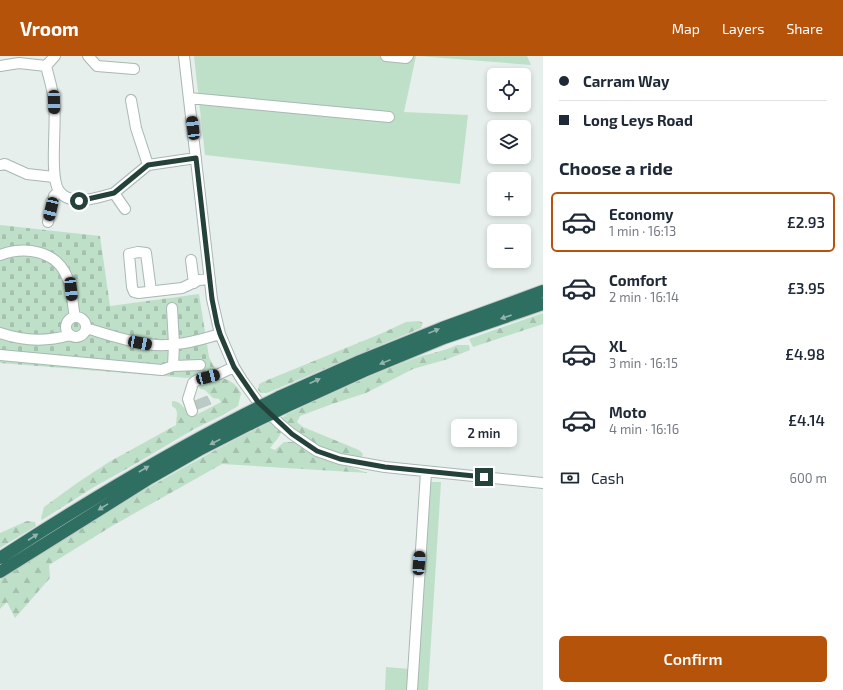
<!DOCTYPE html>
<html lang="en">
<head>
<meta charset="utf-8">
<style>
  :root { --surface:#fff; --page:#f6f6f7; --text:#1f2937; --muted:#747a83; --line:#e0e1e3; --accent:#b45309 }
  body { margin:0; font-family:"Exo 2",sans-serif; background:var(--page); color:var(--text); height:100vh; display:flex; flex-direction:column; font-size:15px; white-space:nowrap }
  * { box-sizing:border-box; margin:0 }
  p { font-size:13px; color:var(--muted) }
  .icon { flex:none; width:22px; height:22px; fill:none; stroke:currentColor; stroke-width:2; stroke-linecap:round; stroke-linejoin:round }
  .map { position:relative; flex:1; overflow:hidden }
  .sheet { display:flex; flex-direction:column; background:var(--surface); width:300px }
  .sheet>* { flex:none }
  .banner { display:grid; align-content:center; height:88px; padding:0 16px; background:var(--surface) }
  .fabs { position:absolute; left:487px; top:12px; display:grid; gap:8px }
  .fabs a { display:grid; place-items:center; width:44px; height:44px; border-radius:6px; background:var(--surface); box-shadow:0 2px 6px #0003; font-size:20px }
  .end { position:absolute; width:18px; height:18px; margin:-9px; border:5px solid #24423a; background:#fff; box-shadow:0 0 0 2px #fff }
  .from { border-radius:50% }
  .bubble { position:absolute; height:28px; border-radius:6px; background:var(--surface); box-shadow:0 2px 6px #0003; font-size:13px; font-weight:600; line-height:28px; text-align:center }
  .car { position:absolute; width:12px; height:24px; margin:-12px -6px; border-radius:5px; box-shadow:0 0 3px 1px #0007; background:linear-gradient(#222 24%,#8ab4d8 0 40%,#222 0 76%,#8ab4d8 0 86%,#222 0) }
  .banner b { display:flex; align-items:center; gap:14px; height:38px; font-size:15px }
  .banner b+b { border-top:1px solid var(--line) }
  .banner i { width:10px; height:10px; background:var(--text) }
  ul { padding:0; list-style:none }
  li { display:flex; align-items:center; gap:12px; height:60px; margin:0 8px 6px; padding:0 8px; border:2px solid transparent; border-radius:6px }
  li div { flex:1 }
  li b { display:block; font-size:15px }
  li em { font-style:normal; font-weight:600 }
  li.on { border-color:var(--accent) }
  li>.icon { width:36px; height:36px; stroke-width:1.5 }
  h2 { padding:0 16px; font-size:18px; line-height:48px }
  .pay { display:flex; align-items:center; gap:10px; height:44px; padding:0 16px; font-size:15px }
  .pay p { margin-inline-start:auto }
  .cta { display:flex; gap:8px; margin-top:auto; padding:8px 16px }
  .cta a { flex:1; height:46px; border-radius:6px; background:var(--accent); color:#fff; font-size:16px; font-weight:600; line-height:46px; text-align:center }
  header { display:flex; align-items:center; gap:24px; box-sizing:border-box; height:56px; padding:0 20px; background:var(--accent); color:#fff }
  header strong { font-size:19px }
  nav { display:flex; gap:22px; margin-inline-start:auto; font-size:14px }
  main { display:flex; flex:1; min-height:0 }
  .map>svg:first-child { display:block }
  .green { fill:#bfe0c8 }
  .forest { fill:url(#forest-firs) }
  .cemetery { fill:url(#cemetery-stones) }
  .building { fill:#bbcac4; stroke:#b8c9c2 }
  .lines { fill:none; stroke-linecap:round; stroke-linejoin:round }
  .minor-casing { stroke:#a8b8b2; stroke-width:12 }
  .highway-casing { stroke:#c2cac8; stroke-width:14 }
  .minor { stroke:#fff; stroke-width:10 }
  .highway { stroke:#2f6f62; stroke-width:12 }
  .highway-bridge-casing { stroke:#c2cac8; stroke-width:14; stroke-linecap:butt }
  .highway-bridge { stroke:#2f6f62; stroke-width:12 }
  .oneway { fill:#93b5ae }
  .route { stroke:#24423a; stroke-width:5 }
</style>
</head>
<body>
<header>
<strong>Vroom</strong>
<nav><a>Map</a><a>Layers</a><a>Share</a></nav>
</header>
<main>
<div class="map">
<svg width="543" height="634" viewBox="0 0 543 634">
  <defs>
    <pattern id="forest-firs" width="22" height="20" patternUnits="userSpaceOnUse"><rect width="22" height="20" fill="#bfe0c8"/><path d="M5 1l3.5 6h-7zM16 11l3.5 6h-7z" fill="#a4c1ad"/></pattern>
    <pattern id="cemetery-stones" width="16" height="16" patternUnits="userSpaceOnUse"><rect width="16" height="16" fill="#bfe0c8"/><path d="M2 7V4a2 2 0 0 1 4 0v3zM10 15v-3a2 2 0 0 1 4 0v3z" fill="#a4c1ad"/></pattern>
  </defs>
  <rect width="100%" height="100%" fill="#e6efeb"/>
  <path class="green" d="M 194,0 L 416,0 L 404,56 L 468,59 L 460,128 L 205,99 Z
    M 419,0 L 527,0 L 531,9 Z
    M 430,426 L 441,426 L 428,634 L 416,634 Z
    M 386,611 L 410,613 L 408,634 L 385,634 Z"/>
  <path class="forest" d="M 543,257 L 543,268 L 473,291 L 469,283 Z
    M 419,265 L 423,267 L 421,272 L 267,337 L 261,337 L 258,334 L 259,328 L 265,325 L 380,278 L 406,266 Z
    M 457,289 L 469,289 L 470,294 L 448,303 L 413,313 L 366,337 L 332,348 L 300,360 L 297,366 L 303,371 L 359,394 L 363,398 L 361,403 L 344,399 L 319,390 L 281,365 L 282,362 L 287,358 C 327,339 368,320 410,304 C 425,298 442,296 457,289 Z
    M 218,322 C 229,322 236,328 241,337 L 238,350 L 223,359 L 194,373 L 137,407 L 94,431 L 42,464 L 41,462 L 44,451 L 77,427 L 109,406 L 176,369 L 177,357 L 176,353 L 172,350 L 172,345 C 183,345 185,357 194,360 L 221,346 L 219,343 L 213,342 L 205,334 L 200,333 L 198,329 Z
    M 270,366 L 278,372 L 281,377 L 278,382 L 270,392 L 275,394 L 284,386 L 297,386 L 341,408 L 368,417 L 222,408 L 112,470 L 49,509 L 50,522 L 15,562 L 7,546 L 0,553 L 0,524 L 8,518 C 93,464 179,411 270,366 Z
    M 27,465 L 35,466 L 36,470 L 0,492 L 0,477 Z"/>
  <path class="cemetery" d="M 0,169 L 100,180 L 110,250 L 199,238 L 209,301 L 216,315 L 188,322 L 0,307 Z"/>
  <path class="building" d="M 207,340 L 211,348 L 198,353 L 195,345 Z"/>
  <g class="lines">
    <g class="minor-casing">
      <path id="minor" d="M 55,0 L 46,10 C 49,22 53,34 54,46 C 57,67 49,120 59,135 C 71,152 99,141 114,137 L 148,109 L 196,102
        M 88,0 L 97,10 L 134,13
        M 184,0 L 212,243 L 220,278 L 234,311 L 242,324 L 258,346 L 280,368 L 292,378 L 317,395 L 340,403 L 385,411 L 543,427
        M 386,0 L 406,2 L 408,0
        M 0,10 L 19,7 L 46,10
        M 189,42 L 389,61
        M 131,44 L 136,72 L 148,109
        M 0,109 L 5,108 L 27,118 L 54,121
        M 114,137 L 125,153
        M 48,166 L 54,140 L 59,135
        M 0,199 C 25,190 56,194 67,221 C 73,233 72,248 75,261
        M 191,204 L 194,227
        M 151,235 L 146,197 L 138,196 L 129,198 L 132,231 L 134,236 L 138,237 L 182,232 L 199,224 L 210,223
        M 172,252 L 174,288 L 173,310 L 200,309
        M66 271a10 10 0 1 1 20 0a10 10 0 1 1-20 0Z
        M 86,272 C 106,278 126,285 147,288 C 171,292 197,285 220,278
        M 0,277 C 23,285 46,286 70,279
        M 0,299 L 162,314 L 173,310
        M 192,355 L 188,343 L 193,327 L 197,324 L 219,318 L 234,311
        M 412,634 L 426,416"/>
    </g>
    <g class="highway-casing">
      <path id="highway" d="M 279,341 L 360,305 L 442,272 L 543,235
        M 285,351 L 364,315 L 444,282 L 543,248
        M 0,502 C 80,450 160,401 245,358
        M 0,516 L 150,422 L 199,394 L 250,368"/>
    </g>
    <use href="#minor" class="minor"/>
    <use href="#highway" class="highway"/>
    <g class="highway-bridge-casing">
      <path id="highway-bridge" d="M 245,358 L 279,341
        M 250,368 L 285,351"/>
    </g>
    <use href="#highway-bridge" class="highway-bridge"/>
  </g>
  <defs><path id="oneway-solid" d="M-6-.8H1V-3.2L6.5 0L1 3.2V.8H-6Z"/></defs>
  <g class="oneway">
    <use href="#oneway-solid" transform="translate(506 261) rotate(161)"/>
    <use href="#oneway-solid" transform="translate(434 275) rotate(-22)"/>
    <use href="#oneway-solid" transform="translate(385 306) rotate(158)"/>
    <use href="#oneway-solid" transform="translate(315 325) rotate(-24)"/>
    <use href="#oneway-solid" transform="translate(215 386) rotate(153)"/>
    <use href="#oneway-solid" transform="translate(144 413) rotate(-30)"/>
    <use href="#oneway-solid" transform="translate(103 451) rotate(148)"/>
    <use href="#oneway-solid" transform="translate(33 481) rotate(-33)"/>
  </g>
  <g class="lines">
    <path class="route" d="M 79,145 L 114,137 L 148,109 L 196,102 L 212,243 L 217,268 L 220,278 L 234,311 L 258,346 L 292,378 L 317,395 L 340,403 L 385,411 L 484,421"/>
  </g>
</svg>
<div class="fabs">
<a><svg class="icon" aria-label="locate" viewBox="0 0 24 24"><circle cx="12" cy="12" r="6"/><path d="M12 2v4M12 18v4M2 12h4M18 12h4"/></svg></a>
<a><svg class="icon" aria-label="layers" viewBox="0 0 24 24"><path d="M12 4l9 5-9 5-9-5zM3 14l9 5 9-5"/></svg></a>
<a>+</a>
<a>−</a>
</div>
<i class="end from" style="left:79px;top:145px"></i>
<i class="end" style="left:484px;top:421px"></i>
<div class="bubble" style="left:451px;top:363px;width:66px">2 min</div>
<i class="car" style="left:54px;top:46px;rotate:179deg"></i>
<i class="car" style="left:193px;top:72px;rotate:353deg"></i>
<i class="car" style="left:51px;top:153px;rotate:193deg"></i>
<i class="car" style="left:71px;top:233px;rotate:174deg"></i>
<i class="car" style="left:140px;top:287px;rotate:101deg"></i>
<i class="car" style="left:208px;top:321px;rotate:75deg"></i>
<i class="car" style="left:419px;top:507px;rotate:4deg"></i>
</div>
<section class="sheet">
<div class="banner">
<b><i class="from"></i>Carram Way</b>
<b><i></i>Long Leys Road</b>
</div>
<h2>Choose a ride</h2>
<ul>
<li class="on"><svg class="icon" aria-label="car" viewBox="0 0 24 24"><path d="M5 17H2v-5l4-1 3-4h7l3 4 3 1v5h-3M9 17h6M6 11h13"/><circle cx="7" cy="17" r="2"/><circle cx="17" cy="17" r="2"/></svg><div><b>Economy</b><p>1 min · 16:13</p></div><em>£2.93</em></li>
<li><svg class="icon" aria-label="car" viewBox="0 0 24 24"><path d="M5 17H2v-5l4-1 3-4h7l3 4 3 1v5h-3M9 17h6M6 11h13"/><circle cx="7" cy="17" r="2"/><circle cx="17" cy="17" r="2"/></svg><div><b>Comfort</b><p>2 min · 16:14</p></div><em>£3.95</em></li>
<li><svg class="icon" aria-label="car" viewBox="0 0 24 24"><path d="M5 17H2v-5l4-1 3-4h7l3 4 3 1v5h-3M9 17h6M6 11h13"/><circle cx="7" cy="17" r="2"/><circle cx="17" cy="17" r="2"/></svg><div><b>XL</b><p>3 min · 16:15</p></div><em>£4.98</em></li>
<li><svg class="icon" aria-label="car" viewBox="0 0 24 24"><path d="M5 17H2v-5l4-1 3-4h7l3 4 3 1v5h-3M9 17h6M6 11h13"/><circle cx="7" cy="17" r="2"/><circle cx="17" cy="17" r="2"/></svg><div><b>Moto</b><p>4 min · 16:16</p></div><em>£4.14</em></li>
</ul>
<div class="pay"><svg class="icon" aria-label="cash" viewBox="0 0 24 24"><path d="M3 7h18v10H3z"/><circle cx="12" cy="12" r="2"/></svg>Cash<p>600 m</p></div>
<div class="cta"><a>Confirm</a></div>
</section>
</main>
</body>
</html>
